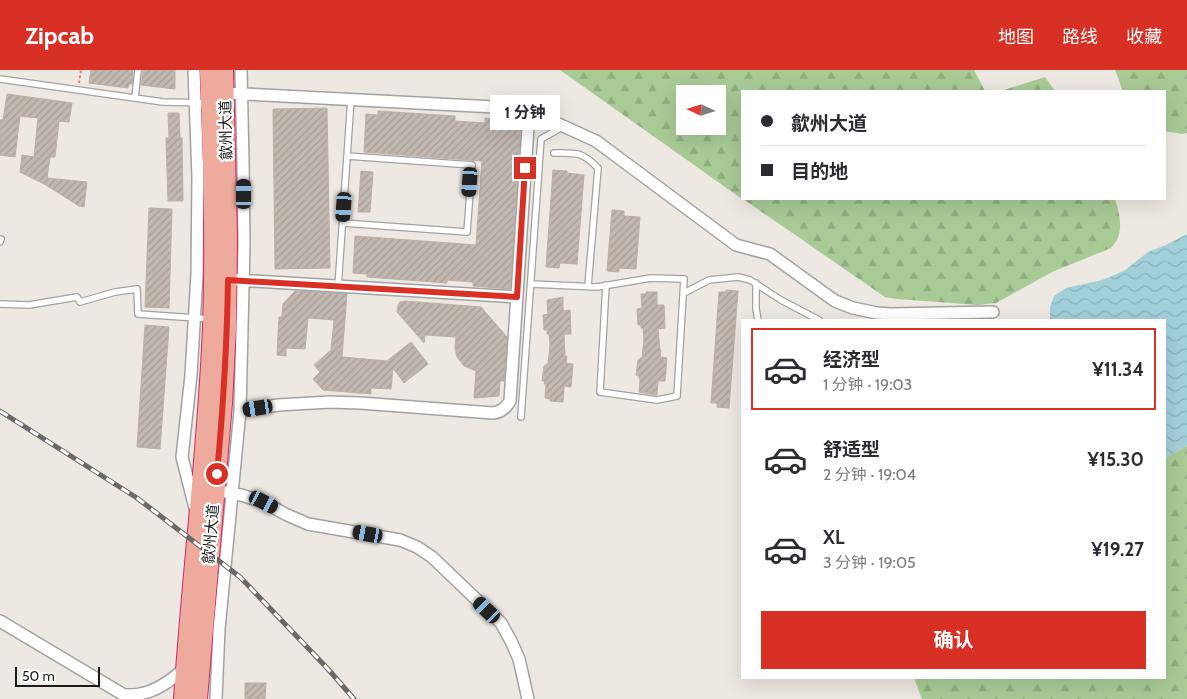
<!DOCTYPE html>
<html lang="zh">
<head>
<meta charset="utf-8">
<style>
  :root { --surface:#fff; --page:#f2f2f3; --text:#2b2b33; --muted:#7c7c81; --line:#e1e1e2; --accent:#d93025 }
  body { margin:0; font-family:Cabin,"Noto Sans SC",sans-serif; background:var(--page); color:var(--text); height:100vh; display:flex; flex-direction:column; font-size:19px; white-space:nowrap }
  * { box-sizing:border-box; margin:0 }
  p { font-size:16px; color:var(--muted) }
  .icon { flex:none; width:28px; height:28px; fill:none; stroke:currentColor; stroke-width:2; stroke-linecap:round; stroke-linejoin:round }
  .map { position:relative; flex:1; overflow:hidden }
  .panel { position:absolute; left:741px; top:249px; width:425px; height:360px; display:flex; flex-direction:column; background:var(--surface); border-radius:0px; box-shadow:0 5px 20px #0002 }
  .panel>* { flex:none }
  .top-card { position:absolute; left:741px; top:20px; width:425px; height:110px; border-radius:0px; box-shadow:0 5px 20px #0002; display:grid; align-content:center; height:110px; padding:0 20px; background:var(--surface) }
  .needle { width:32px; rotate:274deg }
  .buttons { position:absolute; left:676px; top:15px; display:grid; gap:10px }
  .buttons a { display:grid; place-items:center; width:50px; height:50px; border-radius:0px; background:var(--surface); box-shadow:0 5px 20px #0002; font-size:25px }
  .scale { position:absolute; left:15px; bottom:12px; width:85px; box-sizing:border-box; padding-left:5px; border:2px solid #1b1b1b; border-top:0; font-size:14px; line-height:18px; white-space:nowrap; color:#1b1b1b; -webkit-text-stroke:4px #fff; paint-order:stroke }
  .end { position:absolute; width:22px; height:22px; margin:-11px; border:6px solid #d93025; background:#fff; box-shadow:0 0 0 2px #fff }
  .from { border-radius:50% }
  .bubble { position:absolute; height:35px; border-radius:0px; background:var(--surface); box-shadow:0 5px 20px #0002; font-size:16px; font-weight:700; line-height:35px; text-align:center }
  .car { position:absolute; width:15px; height:30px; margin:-15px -8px; border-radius:6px; box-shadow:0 0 4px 1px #0007; background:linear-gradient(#222 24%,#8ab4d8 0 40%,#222 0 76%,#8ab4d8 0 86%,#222 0) }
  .top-card b { display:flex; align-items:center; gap:18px; height:48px; font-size:19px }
  .top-card b+b { border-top:1px solid var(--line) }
  .top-card i { width:12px; height:12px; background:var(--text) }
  ul { padding:9px 0 0; list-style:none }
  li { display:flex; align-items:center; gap:15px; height:82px; margin:0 10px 8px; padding:0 10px; border:2px solid transparent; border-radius:0px }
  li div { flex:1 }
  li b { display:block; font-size:19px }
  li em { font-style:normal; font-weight:700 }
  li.current { border-color:var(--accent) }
  li>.icon { width:45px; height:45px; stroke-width:1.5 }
  .button { display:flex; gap:10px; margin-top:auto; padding:10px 20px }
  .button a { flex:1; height:58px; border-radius:0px; background:var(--accent); color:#fff; font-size:20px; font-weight:700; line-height:58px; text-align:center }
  header { display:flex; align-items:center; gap:30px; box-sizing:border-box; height:70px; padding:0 25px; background:var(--accent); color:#fff }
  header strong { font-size:24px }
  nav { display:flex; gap:28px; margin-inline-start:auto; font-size:18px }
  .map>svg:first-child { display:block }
  .forest { fill:url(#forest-firs); fill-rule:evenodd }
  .water { fill:url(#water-waves) }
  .building { fill:url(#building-hatch); stroke:#beaea4 }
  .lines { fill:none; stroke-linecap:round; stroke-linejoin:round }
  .service-casing { stroke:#a2a2a2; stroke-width:8 }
  .minor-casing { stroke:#a2a2a2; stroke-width:14 }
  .trunk-casing { stroke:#d12869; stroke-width:20 }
  .path { stroke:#f67169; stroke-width:2; stroke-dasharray:2.5 2.5; stroke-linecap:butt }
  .service { stroke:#fff; stroke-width:5.5 }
  .minor { stroke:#fff; stroke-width:11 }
  .trunk { stroke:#eeaa9c; stroke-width:18 }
  .rail-casing { stroke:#696969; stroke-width:5 }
  .rail { stroke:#fff; stroke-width:3; stroke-dasharray:9; stroke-linecap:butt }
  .route { stroke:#d93025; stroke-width:6 }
  .labels { text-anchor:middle; stroke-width:4.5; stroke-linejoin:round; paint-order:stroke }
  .street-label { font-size:15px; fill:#1b1b1b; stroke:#fff }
</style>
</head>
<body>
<header>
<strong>Zipcab</strong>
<nav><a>地图</a><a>路线</a><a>收藏</a></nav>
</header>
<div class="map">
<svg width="1187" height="629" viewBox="0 0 1187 629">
  <defs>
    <pattern id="forest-firs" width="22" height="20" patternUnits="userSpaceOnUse" patternTransform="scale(1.25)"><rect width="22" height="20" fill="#a8cb96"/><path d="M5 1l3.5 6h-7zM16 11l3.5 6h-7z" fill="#90ae81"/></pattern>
    <pattern id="water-waves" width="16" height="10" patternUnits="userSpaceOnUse" patternTransform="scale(1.25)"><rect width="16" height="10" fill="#a2d0da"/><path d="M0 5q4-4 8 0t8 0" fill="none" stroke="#8bb2ba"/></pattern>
    <pattern id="building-hatch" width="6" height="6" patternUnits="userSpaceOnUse" patternTransform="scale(1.25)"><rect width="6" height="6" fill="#c1b8b1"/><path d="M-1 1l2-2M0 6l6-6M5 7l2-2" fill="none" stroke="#a59e98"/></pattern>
  </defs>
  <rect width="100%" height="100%" fill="#ede8e1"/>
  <path class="forest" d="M 560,0 L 974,0 L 985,21 L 742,21 L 742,129 ZM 685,24 L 718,24 L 718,56 L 685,56 Z
    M 1115,0 L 1187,0 L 1187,63 L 1182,64 L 1165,61 L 1165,21 L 1123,21 Z
    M 1045,7 L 1055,21 L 1001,21 Z
    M 743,129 L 1115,129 C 1120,146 1125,163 1111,178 L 1052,202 L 996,233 L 978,235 L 897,229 L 885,227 Z
    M 1187,376 L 1187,629 L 922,629 L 914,608 L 1165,608 L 1165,388 Z"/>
  <path class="water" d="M 1187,164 L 1187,376 L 1165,388 L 1165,250 L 1050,250 L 1050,237 L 1054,226 L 1066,218 L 1102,210 L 1117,204 L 1125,200 L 1148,182 L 1166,175 Z"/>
  <path class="building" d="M 91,0 L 133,0 L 132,14 L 129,14 L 128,18 L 89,13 Z
    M 143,0 L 175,0 L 175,19 L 141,15 Z
    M 7,24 L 72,33 L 69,52 L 59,51 L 55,87 L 50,87 L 47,108 L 87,112 L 84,137 L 79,136 L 46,115 L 20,102 L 22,85 L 34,87 L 38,48 L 20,46 L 15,87 L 0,85 L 0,50 L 3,50 Z
    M 327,38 L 330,198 L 275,199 L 273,39 Z
    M 378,41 L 455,46 L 455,51 L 485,53 L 485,48 L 521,51 L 510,219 L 473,216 L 473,212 L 447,210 L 447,213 L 367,207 L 367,204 L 353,203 L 355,166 L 476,175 L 482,91 L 364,82 L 366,44 L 378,45 Z
    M 168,43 L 179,43 L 180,68 L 182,68 L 183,131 L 168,131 L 166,68 L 169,68 Z
    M 553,100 L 567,101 L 567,103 L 584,105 L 577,194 L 560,193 L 559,198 L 546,197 Z
    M 361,101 L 373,102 L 370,142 L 358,142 Z
    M 149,138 L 172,139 L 169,238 L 145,237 Z
    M 612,140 L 624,141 L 624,146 L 640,147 L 636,199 L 619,198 L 619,202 L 607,201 Z
    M 726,220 L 738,221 L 729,338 L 717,337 L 717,333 L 711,333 L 719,222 L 726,222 Z
    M 295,221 L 347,224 L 342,287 L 387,291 L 411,272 L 428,294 L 404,313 L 393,298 L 391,319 L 371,318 L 371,324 L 323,320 L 313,309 L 320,302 L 314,295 L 331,280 L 334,250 L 308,248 L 305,279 L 286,278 L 286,286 L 277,285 L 279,247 L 282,247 L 283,234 Z
    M 646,222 L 657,222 L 657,235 L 664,235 L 665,258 L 658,259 L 660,280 L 661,280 L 660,287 L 667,288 L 665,311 L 658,311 L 657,325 L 639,322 L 640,309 L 639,308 L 639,306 L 636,305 L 638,290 L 640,290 L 640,288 L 642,288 L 644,270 L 643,258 L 641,258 L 641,255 L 638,255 L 637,239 L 642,238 L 641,224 L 646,224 Z
    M 563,227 L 563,241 L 570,240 L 571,264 L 564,264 L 565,286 L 567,286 L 566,293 L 573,294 L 571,317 L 564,316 L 563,332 L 550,331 L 550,329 L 545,328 L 546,314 L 544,314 L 545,311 L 542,311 L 544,296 L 546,296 L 546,294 L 548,294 L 550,275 L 549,264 L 547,264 L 547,260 L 544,260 L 543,245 L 548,244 L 547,230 Z
    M 405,231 L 481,237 L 507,267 L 504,311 L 500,311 L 499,326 L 474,328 L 476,301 L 464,296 L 457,287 L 455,278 L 456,267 L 425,265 L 424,273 L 397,242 L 398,235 L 400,232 Z
    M 145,255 L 169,257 L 160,379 L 137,377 Z
    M 245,613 L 266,613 L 265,629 L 245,629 Z"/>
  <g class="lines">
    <g class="service-casing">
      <path id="service" d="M 0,9 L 163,32 L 209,33
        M 135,28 L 138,0
        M 554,83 C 577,83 581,81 598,98 L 588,216
        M 343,153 L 467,162 L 472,95 L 347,86
        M 0,172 L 1,169
        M 756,213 L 756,239 L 758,250
        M 531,214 L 597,217 L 651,208 L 684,209 L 677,326 L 657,330 L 600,322 L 606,215
        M 338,217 L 351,29
        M 684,223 L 709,210 L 738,207 L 750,210 L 781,230 L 819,250
        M 0,234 L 29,235 L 77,227 L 80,232 L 115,222 L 137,219 L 138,244 L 211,249
        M 521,347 L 541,69 L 564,56"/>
    </g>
    <g class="minor-casing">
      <path id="minor" d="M 194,0 L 198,107 L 197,204 L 191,305 L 182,387 L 195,438
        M 225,23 L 495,37 L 512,39 L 541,46 L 596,71 L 736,175 L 770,184 L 835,231 L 853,238 L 877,243 L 891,244 L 993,242
        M 237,210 L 517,227
        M 240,341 L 278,335 L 330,332 L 360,333 L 493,343 C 501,342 506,338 510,331 L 529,42
        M 225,422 L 241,425 L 264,432 L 285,444 L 308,454 L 400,470 L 417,477 L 432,487 L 501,553 L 511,571 L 519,589 L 528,629
        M 0,551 L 124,625 L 128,629
        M 124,625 C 129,625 135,625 140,624 C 157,621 173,609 185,598
        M 216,629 L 219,559 L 240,341 L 244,174 L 243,91 L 241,0"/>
    </g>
    <g class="trunk-casing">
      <path id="trunk" d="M 183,629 C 191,505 207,381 212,257 C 215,171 212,85 209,0
        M 198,629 L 223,333 L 227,257 L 228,166 L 224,0"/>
    </g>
    <path class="path" d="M 79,13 L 81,0"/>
    <use href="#service" class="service"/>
    <use href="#minor" class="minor"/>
    <use href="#trunk" class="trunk"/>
    <g class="rail-casing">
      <path id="rail" d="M 0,341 L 137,428 L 240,507 L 328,599 L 354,629"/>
    </g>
    <use href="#rail" class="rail"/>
  </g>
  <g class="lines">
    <path class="route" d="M 217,404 C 223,339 227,275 228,210 L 517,227 L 525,98"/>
  </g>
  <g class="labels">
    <g class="street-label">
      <text transform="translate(226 60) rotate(-91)" y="5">歙州大道</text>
      <text transform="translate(211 464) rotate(-85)" y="5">歙州大道</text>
    </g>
  </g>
</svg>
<div class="buttons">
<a><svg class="needle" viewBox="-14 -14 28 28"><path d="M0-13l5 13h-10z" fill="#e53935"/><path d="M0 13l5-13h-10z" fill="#7c7c81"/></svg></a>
</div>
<div class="scale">50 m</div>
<i class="end from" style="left:217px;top:404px"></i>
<i class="end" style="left:525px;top:98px"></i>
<div class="bubble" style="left:490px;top:25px;width:70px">1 分钟</div>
<i class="car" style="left:470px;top:112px;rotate:184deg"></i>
<i class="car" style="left:244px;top:124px;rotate:0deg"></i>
<i class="car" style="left:344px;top:137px;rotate:184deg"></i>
<i class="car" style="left:258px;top:338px;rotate:261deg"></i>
<i class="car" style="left:264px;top:432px;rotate:117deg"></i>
<i class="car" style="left:368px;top:464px;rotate:280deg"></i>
<i class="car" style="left:487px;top:540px;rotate:314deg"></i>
<div class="top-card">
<b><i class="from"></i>歙州大道</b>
<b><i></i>目的地</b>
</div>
<section class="panel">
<ul>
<li class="current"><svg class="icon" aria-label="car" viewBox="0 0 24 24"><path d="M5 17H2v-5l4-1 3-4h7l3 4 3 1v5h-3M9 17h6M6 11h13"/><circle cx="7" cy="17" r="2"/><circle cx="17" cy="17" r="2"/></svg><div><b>经济型</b><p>1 分钟 · 19:03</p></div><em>¥11.34</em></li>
<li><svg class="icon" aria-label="car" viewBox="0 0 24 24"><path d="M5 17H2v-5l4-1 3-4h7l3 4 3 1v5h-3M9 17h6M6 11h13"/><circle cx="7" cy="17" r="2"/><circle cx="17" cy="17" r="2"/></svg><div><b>舒适型</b><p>2 分钟 · 19:04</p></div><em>¥15.30</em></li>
<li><svg class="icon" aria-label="car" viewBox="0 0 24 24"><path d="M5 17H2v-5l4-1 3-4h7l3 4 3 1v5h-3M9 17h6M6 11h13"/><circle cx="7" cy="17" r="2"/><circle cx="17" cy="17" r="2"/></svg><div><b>XL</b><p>3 分钟 · 19:05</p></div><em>¥19.27</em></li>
</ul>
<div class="button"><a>确认</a></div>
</section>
</div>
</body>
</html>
